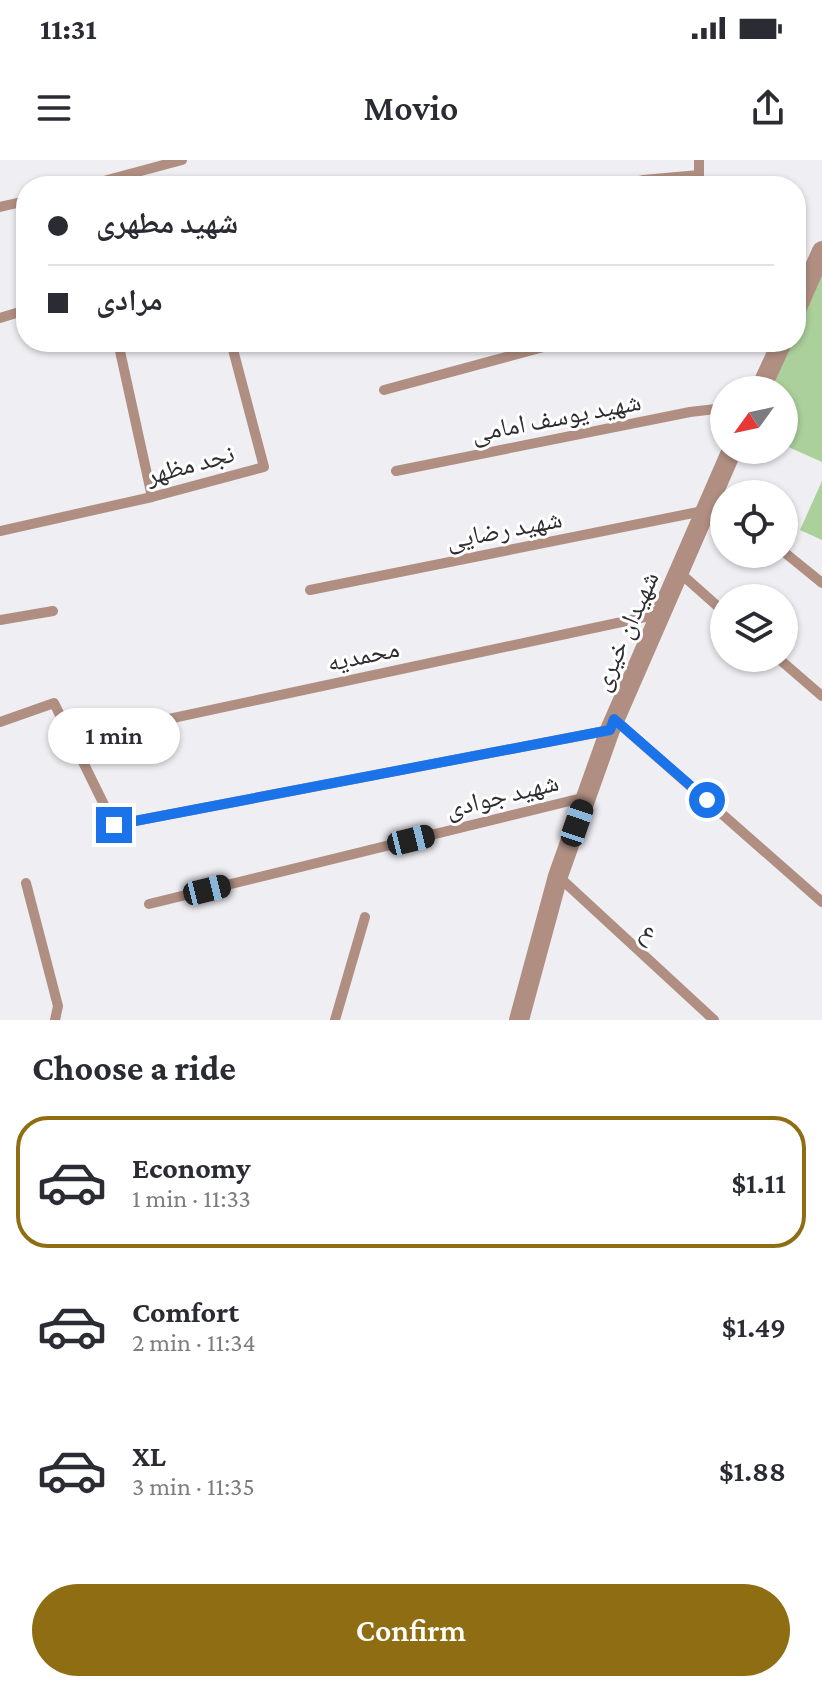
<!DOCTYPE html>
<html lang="en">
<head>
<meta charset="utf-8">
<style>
  :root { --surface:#fff; --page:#f7f7f7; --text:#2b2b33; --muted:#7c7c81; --line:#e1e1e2; --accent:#8f6e13 }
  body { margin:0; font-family:"Crimson Pro","Noto Naskh Arabic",serif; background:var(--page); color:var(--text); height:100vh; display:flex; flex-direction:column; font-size:30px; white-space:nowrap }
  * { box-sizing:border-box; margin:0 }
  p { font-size:26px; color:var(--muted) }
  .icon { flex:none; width:44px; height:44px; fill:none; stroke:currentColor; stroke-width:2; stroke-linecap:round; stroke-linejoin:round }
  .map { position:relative; height:860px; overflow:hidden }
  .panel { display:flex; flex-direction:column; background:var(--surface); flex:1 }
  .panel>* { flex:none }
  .hud { position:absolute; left:16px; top:16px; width:790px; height:176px; border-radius:32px; box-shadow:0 2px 6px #0004; display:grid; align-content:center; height:176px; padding:0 32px; background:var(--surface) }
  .needle { width:52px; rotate:237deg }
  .buttons { position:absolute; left:710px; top:216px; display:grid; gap:16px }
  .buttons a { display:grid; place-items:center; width:88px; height:88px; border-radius:50%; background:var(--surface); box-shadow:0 2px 6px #0004; font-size:40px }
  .end { position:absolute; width:36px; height:36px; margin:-18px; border:10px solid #1a73e8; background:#fff; box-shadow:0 0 0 4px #fff }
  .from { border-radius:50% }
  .bubble { position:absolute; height:56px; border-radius:28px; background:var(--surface); box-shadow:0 2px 6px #0004; font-size:26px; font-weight:600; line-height:56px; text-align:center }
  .car { position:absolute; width:24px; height:48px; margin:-24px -12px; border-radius:10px; box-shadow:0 0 6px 2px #0007; background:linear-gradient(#222 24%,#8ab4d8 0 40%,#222 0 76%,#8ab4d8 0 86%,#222 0) }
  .hud b { display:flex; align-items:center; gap:28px; height:76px; font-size:30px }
  .hud b+b { border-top:2px solid var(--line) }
  .hud i { width:20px; height:20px; background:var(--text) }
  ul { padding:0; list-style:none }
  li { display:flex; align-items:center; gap:24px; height:132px; margin:0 16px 12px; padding:0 16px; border:4px solid transparent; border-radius:32px }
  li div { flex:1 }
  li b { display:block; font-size:30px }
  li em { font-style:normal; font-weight:600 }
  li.current { border-color:var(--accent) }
  li>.icon { width:72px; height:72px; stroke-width:1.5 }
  h2 { padding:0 32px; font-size:36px; line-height:96px }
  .primary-button { display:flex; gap:16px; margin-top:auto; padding:16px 32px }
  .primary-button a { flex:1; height:92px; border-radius:48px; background:var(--accent); color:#fff; font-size:32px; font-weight:600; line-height:92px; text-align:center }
  .status { display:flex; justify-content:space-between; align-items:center; height:56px; padding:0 40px; background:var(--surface); direction:ltr }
  .status svg { height:22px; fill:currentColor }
  header { display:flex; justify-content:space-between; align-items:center; height:104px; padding:0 32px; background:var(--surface); font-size:36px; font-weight:600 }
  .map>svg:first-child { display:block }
  .green { fill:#abd09b }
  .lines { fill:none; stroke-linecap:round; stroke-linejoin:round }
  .lane { stroke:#b08f82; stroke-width:10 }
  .street { stroke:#b08f82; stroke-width:20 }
  .route { stroke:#1a73e8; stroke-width:10 }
  .labels { text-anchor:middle; stroke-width:6; stroke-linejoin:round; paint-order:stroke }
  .street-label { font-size:26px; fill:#2d2d2f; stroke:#fff }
</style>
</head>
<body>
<div class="status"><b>11:31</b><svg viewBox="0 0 49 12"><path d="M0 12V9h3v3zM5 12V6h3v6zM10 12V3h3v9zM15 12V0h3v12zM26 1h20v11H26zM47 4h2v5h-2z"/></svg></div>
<header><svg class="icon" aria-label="menu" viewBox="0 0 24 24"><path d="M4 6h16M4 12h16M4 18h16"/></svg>Movio<svg class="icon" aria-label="share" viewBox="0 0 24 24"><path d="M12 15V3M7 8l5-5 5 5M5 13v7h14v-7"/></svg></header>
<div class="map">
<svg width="822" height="860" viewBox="0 0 822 860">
  <rect width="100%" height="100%" fill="#eeeef3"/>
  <path class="green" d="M 822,115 L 822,302 L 784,285 L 784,230 L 770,230 L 792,182 L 796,182 L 796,173 Z
    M 822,321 L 822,380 L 800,370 Z"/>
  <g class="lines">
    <path class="lane" d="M 85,26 L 182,0
      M 617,26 L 643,20
      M 644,26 L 643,20 L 699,15 L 699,0
      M 0,47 L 26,41
      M 0,158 L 26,150
      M 118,182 L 152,337
      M 384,230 L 562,182
      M 396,311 L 690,252 L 724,248
      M 0,371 L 152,337 L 264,307 L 231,182
      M 784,392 L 822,423
      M 679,412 L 724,452
      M 310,430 L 703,351
      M 0,460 L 53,451
      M 778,498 L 822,536
      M 614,559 L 822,742
      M 0,562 L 54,543 L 114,665 L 610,570
      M 75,579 L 659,454
      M 558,716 L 714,860
      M 26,723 L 58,846 L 55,860
      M 149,744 L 586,637
      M 335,860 L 365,757"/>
    <path class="street" d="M 796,150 L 822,91
      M 760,230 L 782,182
      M 519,860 L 558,716 L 610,570 L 732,290"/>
  </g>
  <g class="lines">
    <path class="route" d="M 114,665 L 610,570 L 614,559 L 707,640"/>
  </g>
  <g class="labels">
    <g class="street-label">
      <text transform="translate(556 257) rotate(-11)" y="9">شهید یوسف امامی</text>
      <text transform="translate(190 304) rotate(-15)" y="9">نجد مظهر</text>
      <text transform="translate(504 369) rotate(-11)" y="9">شهید رضایی</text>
      <text transform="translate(625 471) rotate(-66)" y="9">شهیدان خیری</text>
      <text transform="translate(363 495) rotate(-12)" y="9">محمدیه</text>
      <text transform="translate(502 635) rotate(-14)" y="9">شهید جوادی</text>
      <text transform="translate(651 772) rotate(43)" y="9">ع</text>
    </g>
  </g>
</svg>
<div class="buttons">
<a><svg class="needle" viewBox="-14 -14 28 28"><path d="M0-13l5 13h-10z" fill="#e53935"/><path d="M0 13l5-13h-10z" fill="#7c7c81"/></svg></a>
<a><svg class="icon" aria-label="locate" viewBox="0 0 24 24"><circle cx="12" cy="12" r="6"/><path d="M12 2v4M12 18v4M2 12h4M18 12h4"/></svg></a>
<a><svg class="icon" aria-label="layers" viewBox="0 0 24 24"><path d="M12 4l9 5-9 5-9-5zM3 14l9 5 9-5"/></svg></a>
</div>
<i class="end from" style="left:707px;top:640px"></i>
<i class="end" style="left:114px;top:665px"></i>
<div class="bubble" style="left:48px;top:548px;width:132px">1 min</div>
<i class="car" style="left:577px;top:663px;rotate:19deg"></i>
<i class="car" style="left:411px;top:680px;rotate:76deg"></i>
<i class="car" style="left:207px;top:730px;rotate:76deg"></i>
<div class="hud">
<b><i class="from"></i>شهید مطهری</b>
<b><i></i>مرادی</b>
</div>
</div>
<section class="panel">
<h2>Choose a ride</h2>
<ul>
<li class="current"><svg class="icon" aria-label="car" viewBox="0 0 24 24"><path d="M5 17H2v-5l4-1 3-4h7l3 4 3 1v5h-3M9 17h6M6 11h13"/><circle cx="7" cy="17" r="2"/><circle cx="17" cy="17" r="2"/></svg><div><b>Economy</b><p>1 min · 11:33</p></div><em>$1.11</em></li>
<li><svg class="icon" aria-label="car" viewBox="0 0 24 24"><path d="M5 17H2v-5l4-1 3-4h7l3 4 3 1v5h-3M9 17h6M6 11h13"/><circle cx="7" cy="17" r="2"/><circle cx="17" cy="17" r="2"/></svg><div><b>Comfort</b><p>2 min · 11:34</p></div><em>$1.49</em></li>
<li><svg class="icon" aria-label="car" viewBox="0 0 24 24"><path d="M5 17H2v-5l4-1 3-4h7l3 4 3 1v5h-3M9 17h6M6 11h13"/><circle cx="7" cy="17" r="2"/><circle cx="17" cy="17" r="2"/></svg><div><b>XL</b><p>3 min · 11:35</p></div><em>$1.88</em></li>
</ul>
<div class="primary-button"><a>Confirm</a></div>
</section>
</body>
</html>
